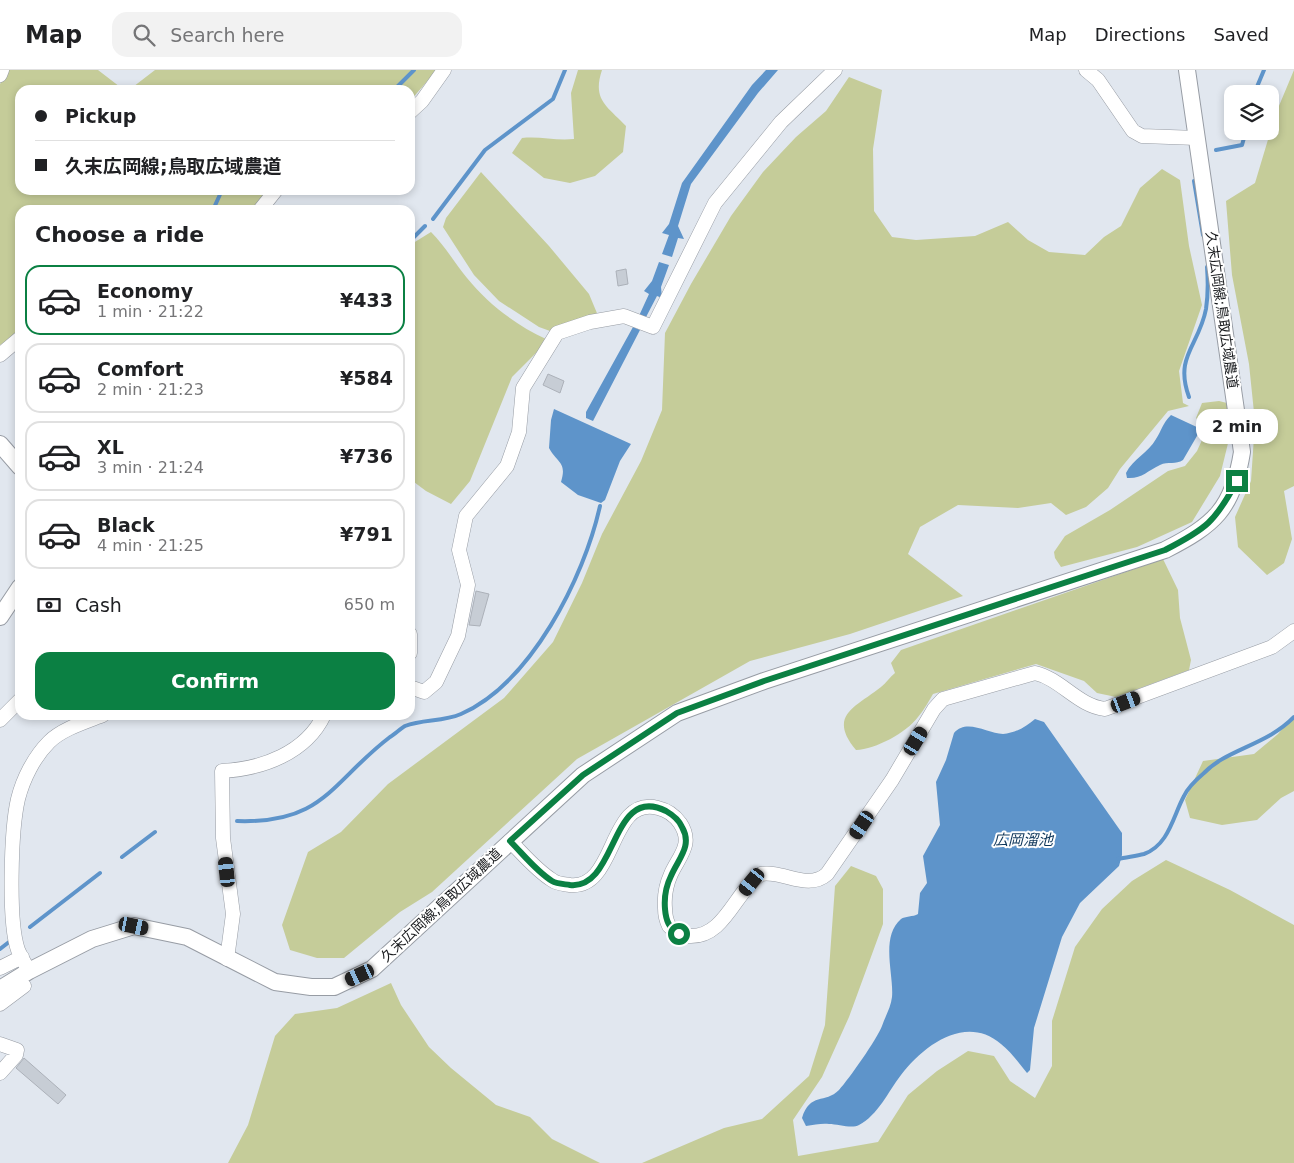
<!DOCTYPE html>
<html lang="en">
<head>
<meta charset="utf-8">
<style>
  :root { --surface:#fff; --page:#f2f2f2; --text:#202124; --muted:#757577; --line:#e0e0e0; --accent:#0b8043 }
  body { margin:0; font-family:"DejaVu Sans","Noto Sans JP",sans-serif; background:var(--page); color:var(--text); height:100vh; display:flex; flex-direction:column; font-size:19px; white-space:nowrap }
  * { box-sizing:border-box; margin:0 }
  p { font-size:16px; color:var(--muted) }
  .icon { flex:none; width:28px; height:28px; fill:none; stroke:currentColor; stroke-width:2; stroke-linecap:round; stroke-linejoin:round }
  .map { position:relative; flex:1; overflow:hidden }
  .side { position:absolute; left:15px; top:135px; width:400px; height:515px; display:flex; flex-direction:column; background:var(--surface); border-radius:15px; box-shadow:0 2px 8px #0003 }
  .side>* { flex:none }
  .hud { position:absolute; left:15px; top:15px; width:400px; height:110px; border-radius:15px; box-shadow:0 2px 8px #0003; display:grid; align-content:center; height:110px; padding:0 20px; background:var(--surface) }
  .buttons { position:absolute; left:1224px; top:15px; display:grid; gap:10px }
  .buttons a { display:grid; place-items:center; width:55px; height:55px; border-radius:10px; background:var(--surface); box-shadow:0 2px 8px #0003; font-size:25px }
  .end { position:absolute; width:22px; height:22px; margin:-11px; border:6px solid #0b8043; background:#fff; box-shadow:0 0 0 2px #fff }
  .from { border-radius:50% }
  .bubble { position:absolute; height:35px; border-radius:15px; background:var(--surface); box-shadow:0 2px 8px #0003; font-size:16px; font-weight:600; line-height:35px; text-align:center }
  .car { position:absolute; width:15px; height:30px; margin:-15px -8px; border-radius:6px; box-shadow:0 0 4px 1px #0007; background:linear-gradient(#222 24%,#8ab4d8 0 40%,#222 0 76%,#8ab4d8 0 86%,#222 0) }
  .hud b { display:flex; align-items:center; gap:18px; height:48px; font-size:19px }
  .hud b+b { border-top:1px solid var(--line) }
  .hud i { width:12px; height:12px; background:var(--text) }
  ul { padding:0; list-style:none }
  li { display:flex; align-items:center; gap:15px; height:70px; margin:0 10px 8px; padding:0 10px; border:2px solid var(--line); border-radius:15px }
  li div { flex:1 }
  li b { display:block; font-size:19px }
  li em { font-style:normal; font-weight:600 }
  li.on { border-color:var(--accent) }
  li>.icon { width:45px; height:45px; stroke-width:1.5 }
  h2 { padding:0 20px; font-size:22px; line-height:60px }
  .pay { display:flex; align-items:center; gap:12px; height:55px; padding:0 20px; font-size:19px }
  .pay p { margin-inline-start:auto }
  .button { display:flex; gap:10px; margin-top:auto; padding:10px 20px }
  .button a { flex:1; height:58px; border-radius:15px; background:var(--accent); color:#fff; font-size:20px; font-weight:600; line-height:58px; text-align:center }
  header { display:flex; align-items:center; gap:30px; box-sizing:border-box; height:70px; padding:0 25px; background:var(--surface); border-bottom:1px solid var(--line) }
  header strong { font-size:24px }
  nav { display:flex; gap:28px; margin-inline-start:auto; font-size:18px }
  .search { width:350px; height:45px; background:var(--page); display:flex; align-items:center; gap:12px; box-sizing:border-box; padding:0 18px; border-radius:15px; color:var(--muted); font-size:19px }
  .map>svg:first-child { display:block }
  .green { fill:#c5cc99 }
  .water { fill:#5e94ca }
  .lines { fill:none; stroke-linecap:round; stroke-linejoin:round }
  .stream { stroke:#5e94ca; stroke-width:4 }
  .building { fill:#c7cdd5; stroke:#acb1b9 }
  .minor-casing { stroke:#979ca4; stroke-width:15 }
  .tertiary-casing { stroke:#979ca4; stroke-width:18 }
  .minor { stroke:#fff; stroke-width:14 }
  .tertiary { stroke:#fff; stroke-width:16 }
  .route { stroke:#0b8043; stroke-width:6 }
  .labels { text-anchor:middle; stroke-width:4; stroke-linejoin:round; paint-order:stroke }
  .street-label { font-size:14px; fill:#181a1d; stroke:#fff }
  .water-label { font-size:15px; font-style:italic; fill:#0f375b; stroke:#fff }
</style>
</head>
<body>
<header>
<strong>Map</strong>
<div class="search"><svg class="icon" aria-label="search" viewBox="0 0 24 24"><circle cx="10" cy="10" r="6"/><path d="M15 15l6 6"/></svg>Search here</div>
<nav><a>Map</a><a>Directions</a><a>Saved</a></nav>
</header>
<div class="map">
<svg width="1294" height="1093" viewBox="0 0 1294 1093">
  <rect width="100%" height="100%" fill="#e1e7ef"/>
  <path class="green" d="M 8,0 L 98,0 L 124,20 L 20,20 L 20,120 L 268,120 L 253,140 L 20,140 L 20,263 L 0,275 L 0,14 Z
    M 155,0 L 437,0 L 410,31 L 410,20 L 129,20 Z
    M 578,0 L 602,0 C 592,30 607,36 626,56 L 623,82 L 595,106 L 570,113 L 544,108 L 512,83 L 522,68 C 540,66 556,71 574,69 L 571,23 Z
    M 1294,0 L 1294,416 L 1284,421 L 1292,469 L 1284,493 L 1267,505 L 1238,477 L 1235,447 L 1251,411 L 1255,352 L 1249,294 L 1232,205 L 1226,131 L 1255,113 L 1276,43 Z
    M 849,7 L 882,20 L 873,79 L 874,141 L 892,167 L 916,170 L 975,166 L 1008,152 L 1028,170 L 1049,182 L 1085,185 L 1104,167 L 1121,156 L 1140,118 L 1162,99 L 1180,110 L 1189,176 L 1202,235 L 1179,301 L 1183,333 L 1189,336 L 1168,341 L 1120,399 L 1108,418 L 1086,437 L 1066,445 L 1051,433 L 1018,438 L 958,435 L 920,457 L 908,484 L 963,526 L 850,564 L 750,591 L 577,689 L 432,822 L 400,842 L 344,888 L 317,888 L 290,880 L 282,855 L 308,782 L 341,762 L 388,714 L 504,628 L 553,572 L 582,513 L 602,464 L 641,391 L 662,340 L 665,263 L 691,214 L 731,146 L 763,102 L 796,67 L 826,41 Z
    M 481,102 L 549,176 L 589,224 L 599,248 L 550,261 L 539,257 L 499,231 L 474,205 L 443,157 L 446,148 Z
    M 431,162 C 445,176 454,192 467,208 C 488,234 516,255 546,269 L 545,274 L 512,307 L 470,411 L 451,434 L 426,421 L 410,409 L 410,175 Z
    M 1219,331 L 1227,333 L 1231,361 L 1220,406 L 1192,452 L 1137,477 L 1061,497 L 1055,488 L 1054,482 L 1065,466 L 1110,440 L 1168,401 L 1185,396 L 1197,381 L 1207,359 L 1196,348 L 1202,333 Z
    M 1163,489 L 1178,520 L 1180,548 L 1191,590 L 1189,600 L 1116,627 L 1097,623 L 1084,611 L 1036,594 L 933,624 C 929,631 924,640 918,647 C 906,663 876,679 856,680 C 827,645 856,637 881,617 C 886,613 890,607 895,603 L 891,593 L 901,580 Z
    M 1294,645 L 1294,721 L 1281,728 L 1257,750 L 1222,755 L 1190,748 L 1185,730 L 1203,691 L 1254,684 L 1278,664 Z
    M 1166,790 L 1230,820 L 1294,855 L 1294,1093 L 642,1093 L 724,1058 L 762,1049 L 809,1006 L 825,955 L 835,816 L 851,796 L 876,806 L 883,819 L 883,854 L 849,947 L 822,1007 L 793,1050 L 798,1086 L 878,1072 L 908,1025 L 937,1001 L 968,981 L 994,986 L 1010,1011 L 1035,1028 L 1052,996 L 1052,951 L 1075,877 L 1102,839 L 1132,811 Z
    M 391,913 L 401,935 L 429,977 L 451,998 L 496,1035 L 530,1047 L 552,1069 L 600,1093 L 228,1093 L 248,1055 L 275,966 L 295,944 L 337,938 Z"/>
  <path class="water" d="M 766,0 L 778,0 L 758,23 L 691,114 L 678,156 L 684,169 L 678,168 L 672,187 L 662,184 L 669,165 L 662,163 L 669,154 L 682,113 L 752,15 Z
    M 659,192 L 669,195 L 661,217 L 662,228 L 657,226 L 645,249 L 638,248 L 649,224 L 644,221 L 652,211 Z
    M 633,257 L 640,260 L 593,351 L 586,348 L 586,342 Z
    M 554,339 L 631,374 L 620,391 L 605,430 L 601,433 L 578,425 L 561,412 C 567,392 558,394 549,378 L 551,350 Z
    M 1171,345 L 1201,359 L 1183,390 C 1176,395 1168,391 1160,395 C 1147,401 1142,409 1127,408 L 1126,403 C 1133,389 1148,383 1156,369 C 1162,360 1162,354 1171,345 Z
    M 1035,649 L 1044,652 L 1122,763 L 1122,785 L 1119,796 L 1080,833 L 1062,867 L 1034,958 L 1030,1000 L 1027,1003 C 1019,993 1011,982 1001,974 C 966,944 924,975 901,1005 C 888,1022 878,1045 859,1055 C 852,1059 838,1054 829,1054 C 822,1053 814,1055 806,1056 L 802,1048 C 810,1022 825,1034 839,1020 C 849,1009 877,969 882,956 C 885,947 891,937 892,927 C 894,905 880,867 901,849 C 905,846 913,847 918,844 L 920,823 L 927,813 L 923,786 L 940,755 L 936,712 L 946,690 L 954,663 C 967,648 988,664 1003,664 C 1015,663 1026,657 1035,649 Z"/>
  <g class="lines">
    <path class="stream" d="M 394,20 L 414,0
      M 1254,24 L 1264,0
      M 1216,80 L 1242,75 L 1246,61
      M 1194,111 L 1203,165
      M 213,140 L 222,120
      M 433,149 L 485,80 L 553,29 L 565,0
      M 410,171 L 425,156
      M 1189,327 C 1174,286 1199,276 1206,239 C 1208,226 1208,210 1207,197
      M 237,751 C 324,754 331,712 390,667 C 395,664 400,659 405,656 C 423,649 443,652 461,644 C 531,613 584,508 600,436
      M 122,787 L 155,762
      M 1118,789 C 1127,787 1136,786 1144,784 C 1169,775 1173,746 1184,726 C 1188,717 1197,709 1204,703 C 1227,679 1267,675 1294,647
      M 30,857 L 100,803
      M 0,879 L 9,872"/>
  </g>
  <path class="building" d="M 626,199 L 628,214 L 618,216 L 616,201 Z
    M 548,304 L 564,311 L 560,323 L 543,315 Z
    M 476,521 L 489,524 L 480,556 L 469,555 Z
    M 24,988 L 66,1025 L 58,1034 L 16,998 Z"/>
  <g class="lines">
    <g class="minor-casing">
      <path id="minor" d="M 1086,0 L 1098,10 L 1133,61 L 1142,66 L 1197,68
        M 0,5 L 2,0
        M 410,42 L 422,31 L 444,0
        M 260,140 L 276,120
        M 0,285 L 20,268
        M 410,564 L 410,583
        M 410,617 L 424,622 L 436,612 L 458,566 L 468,515 L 459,480 L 466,446 L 507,396 L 519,362 L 523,318 L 557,263 L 590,252 L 624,246 L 653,257 L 715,133 L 781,52 L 835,0
        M 0,650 L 20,630
        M 510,771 C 523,784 536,800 552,810 C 557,814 564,814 570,815 C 617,820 608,725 658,738 C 667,740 675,746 680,753 C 694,774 679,786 671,804 C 666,815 664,826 665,838 C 665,844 666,850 669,856 C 674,862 681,865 689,866 C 725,868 735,821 761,804 C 783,800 808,821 827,804 L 892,710 L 934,639 L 943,629 L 1035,603 C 1061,609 1078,636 1105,639 L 1272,577 L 1294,561
        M 227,889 L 233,844 L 223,768 L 222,701 C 262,699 306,683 324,645
        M 0,898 L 22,887
        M 29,901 C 25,894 21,887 18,880 C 8,852 11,759 18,729 C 23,709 34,687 49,672 C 62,659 85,652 103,645
        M 0,934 L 24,916
        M 0,974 L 17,980 L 16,985 L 0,1003"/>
    </g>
    <g class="tertiary-casing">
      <path id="tertiary" d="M 0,374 L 20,397
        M 0,547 L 20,517
        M 0,919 L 29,901 L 92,869 L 134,856 L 187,867 L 275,912 L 311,917 L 334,917 L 372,899 L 583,705 L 677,643 L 764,611 L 1165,480 C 1214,455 1233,439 1242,382 L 1187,0"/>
    </g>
    <use href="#minor" class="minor"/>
    <use href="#tertiary" class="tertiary"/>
  </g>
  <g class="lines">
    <path class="route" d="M 679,864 C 669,858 666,851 665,839 C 664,827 666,816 671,806 C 678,789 693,776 682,757 C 679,750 673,745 666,741 C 610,713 618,820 570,815 C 564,814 557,814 552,811 C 536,801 523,784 510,771 L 583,705 L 677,643 L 764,611 L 1165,480 C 1206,459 1215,452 1237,411"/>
  </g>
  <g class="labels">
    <g class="street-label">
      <text transform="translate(1222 240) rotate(82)" y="5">久末広岡線;鳥取広域農道</text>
      <text transform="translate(441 835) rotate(-43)" y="5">久末広岡線;鳥取広域農道</text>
    </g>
    <g class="water-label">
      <text x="1023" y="775">広岡溜池</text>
    </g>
  </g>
</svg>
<div class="buttons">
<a><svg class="icon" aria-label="layers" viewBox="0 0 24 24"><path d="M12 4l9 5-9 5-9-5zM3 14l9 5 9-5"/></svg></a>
</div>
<i class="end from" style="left:679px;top:864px"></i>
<i class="end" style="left:1237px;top:411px"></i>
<div class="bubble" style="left:1196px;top:339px;width:82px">2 min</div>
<i class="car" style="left:1126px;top:632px;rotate:69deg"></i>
<i class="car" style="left:916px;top:671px;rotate:31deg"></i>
<i class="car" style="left:862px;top:755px;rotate:214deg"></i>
<i class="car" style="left:227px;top:802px;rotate:354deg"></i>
<i class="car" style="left:752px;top:812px;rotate:219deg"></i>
<i class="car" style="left:134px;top:856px;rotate:102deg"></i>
<i class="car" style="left:360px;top:905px;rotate:245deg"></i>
<div class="hud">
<b><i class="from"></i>Pickup</b>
<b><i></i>久末広岡線;鳥取広域農道</b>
</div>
<section class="side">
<h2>Choose a ride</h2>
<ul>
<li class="on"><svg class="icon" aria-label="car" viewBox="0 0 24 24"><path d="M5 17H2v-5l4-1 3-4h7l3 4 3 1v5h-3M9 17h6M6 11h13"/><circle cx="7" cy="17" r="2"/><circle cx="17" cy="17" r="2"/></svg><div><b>Economy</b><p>1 min · 21:22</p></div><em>¥433</em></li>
<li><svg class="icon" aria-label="car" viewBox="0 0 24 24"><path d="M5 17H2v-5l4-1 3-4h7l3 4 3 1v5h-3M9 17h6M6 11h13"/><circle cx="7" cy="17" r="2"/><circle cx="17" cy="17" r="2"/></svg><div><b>Comfort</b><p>2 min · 21:23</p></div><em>¥584</em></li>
<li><svg class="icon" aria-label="car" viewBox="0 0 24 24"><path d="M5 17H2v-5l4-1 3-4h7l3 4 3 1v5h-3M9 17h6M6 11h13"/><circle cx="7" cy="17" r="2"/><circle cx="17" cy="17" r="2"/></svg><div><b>XL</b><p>3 min · 21:24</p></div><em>¥736</em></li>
<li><svg class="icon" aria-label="car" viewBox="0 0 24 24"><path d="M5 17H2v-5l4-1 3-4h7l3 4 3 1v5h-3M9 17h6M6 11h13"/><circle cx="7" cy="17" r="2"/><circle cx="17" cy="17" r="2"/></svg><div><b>Black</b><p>4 min · 21:25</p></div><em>¥791</em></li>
</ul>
<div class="pay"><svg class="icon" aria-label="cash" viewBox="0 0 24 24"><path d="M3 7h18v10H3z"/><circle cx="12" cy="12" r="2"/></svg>Cash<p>650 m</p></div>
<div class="button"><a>Confirm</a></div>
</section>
</div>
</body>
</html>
